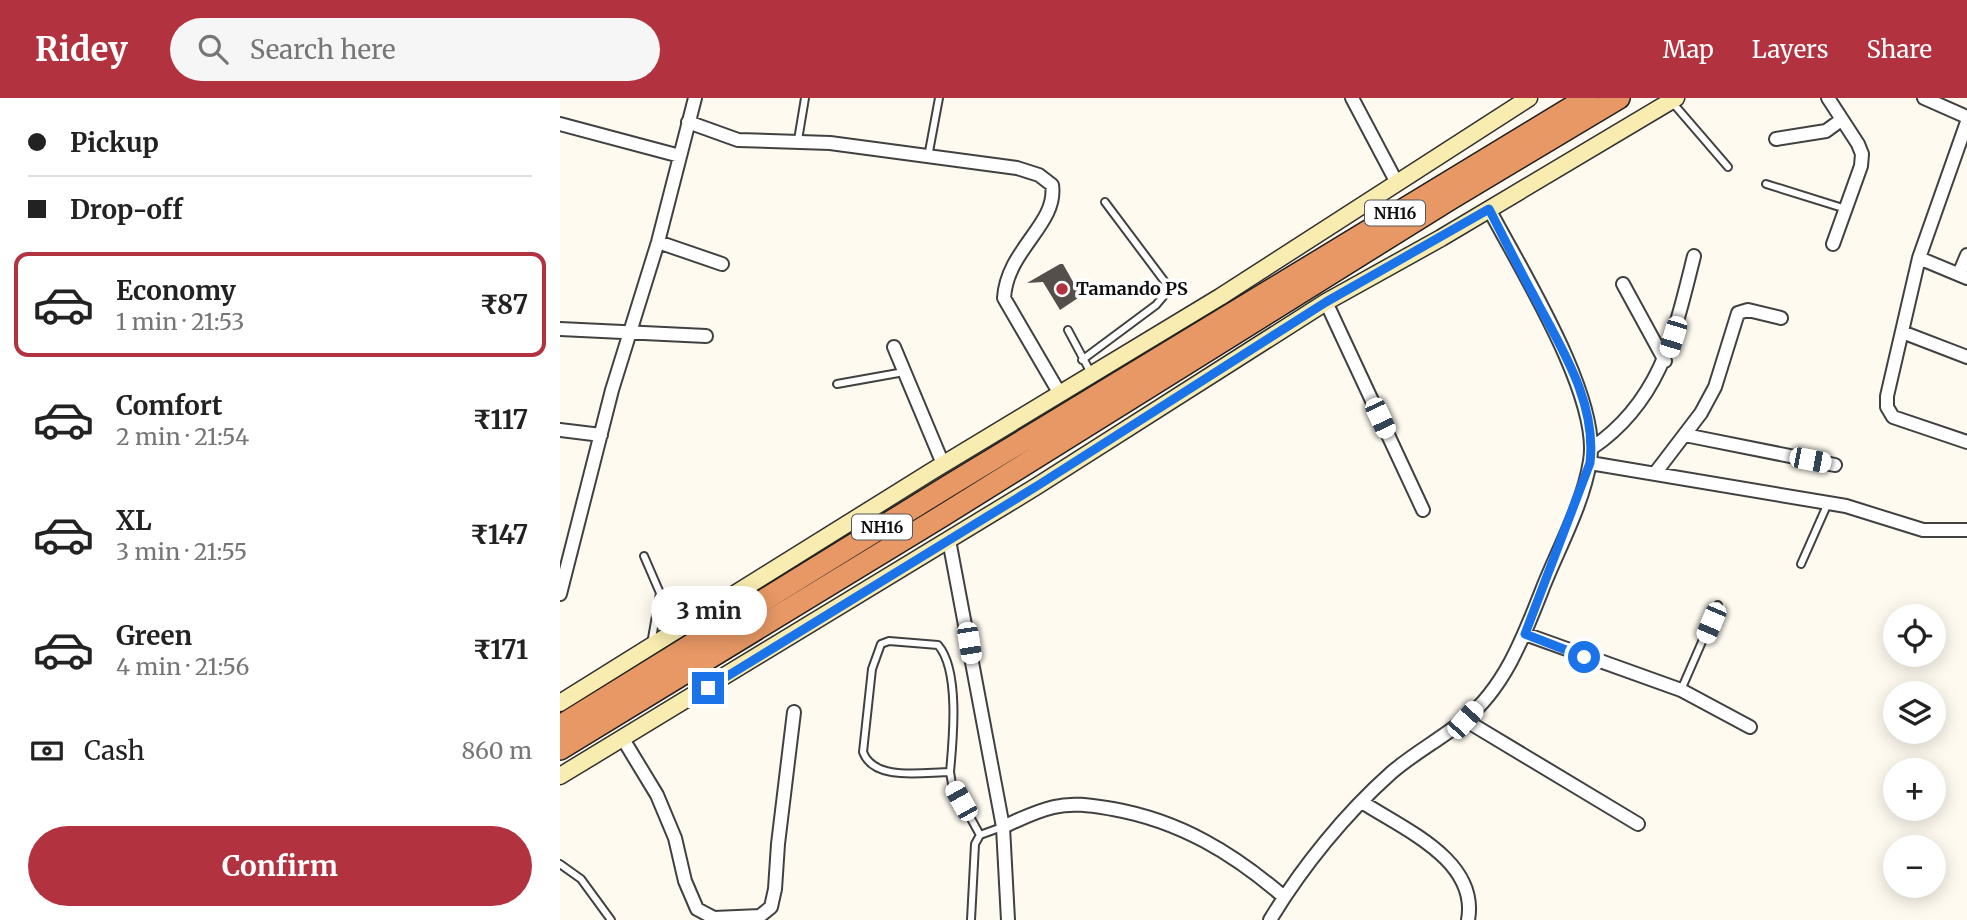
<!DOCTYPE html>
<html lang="en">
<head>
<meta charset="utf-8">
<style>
  :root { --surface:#fff; --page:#f6f6f6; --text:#222; --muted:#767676; --line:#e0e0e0; --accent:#b2323f }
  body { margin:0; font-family:Merriweather,serif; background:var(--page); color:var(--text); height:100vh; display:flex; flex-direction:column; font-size:26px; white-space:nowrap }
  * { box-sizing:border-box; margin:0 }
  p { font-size:23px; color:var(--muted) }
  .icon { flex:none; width:38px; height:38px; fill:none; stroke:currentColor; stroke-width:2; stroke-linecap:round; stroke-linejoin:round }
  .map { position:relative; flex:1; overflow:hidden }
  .details { display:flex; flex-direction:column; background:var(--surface); width:560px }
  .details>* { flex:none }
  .hud { display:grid; align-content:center; height:154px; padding:0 28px; background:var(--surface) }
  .tools { position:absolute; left:1323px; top:506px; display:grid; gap:14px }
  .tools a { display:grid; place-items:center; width:63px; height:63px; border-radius:50%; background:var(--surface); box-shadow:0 4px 18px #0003; font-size:35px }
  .end { position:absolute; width:32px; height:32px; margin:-16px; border:9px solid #1a73e8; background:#fff; box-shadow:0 0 0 4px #fff }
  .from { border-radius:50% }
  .bubble { position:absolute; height:49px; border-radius:24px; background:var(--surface); box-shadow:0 4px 18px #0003; font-size:23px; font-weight:700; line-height:49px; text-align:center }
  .car { position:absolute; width:21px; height:42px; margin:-21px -10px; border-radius:9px; box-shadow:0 0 5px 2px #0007; background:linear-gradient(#fff 24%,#345 0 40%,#fff 0 76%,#345 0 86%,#fff 0) }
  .hud b { display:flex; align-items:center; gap:24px; height:66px; font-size:26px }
  .hud b+b { border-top:2px solid var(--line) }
  .hud i { width:18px; height:18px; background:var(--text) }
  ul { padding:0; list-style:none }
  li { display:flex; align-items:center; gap:21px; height:105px; margin:0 14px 10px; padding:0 14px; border:4px solid transparent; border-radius:14px }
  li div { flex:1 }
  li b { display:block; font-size:26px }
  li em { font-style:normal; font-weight:700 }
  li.selected { border-color:var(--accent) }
  li>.icon { width:63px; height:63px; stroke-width:1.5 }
  .pay { display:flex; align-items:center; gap:18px; height:77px; padding:0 28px; font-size:26px }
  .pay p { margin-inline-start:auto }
  .primary-button { display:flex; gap:14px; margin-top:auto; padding:14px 28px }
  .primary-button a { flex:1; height:80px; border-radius:42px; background:var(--accent); color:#fff; font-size:28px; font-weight:700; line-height:80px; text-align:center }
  header { display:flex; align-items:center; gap:42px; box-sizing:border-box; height:98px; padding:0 35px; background:var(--accent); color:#fff }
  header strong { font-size:33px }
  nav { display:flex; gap:38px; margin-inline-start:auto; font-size:24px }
  .search { width:490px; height:63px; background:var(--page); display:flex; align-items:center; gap:18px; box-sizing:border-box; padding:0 24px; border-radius:38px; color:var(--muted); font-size:26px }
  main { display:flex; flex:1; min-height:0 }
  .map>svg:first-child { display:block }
  .building { fill:#554e4b }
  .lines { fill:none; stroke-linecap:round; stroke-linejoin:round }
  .lane-casing { stroke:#414141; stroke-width:10 }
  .street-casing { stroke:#414141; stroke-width:16 }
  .secondary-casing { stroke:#303030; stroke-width:19 }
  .highway-casing { stroke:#1f1f1f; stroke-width:24 }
  .lane { stroke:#fff; stroke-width:6 }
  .street { stroke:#fff; stroke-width:12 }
  .secondary { stroke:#f8ecb0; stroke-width:16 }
  .highway { stroke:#e79864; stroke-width:21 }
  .route { stroke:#1a73e8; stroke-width:9 }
  .poi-dot { fill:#b2323f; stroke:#fff; stroke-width:2.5 }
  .labels { text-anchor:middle; stroke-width:7; stroke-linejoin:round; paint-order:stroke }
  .shield { fill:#fff; stroke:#565656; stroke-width:2 }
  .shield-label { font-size:16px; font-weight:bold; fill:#0e0e0e }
  .poi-label { font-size:18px; font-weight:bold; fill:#0e0e0e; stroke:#fff; text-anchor:start }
</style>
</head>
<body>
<header>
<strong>Ridey</strong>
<div class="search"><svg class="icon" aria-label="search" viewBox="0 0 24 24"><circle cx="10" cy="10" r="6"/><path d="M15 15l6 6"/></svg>Search here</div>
<nav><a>Map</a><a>Layers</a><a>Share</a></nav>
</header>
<main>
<section class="details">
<div class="hud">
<b><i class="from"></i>Pickup</b>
<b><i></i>Drop-off</b>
</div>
<ul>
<li class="selected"><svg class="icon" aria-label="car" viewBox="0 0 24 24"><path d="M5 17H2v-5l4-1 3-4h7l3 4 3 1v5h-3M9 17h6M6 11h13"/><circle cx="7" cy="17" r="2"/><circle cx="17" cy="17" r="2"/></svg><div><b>Economy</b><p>1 min · 21:53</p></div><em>₹87</em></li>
<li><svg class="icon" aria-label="car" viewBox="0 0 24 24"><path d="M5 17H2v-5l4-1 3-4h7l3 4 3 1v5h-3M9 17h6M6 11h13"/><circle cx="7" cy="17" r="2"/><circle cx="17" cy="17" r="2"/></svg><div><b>Comfort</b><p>2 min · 21:54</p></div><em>₹117</em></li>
<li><svg class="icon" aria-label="car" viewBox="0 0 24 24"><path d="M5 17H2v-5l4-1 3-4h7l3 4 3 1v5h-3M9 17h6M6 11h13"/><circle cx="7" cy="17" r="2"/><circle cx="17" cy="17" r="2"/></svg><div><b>XL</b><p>3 min · 21:55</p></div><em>₹147</em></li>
<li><svg class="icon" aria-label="car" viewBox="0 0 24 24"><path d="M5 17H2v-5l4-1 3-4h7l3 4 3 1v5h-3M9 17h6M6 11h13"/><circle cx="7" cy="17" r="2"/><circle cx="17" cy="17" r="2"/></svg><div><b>Green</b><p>4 min · 21:56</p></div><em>₹171</em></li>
</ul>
<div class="pay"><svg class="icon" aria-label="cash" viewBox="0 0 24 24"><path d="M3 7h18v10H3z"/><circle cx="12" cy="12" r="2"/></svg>Cash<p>860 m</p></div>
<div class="primary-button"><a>Confirm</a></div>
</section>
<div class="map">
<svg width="1407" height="822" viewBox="0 0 1407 822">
  <rect width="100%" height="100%" fill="#fefaf0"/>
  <path class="building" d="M 500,166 L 503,166 L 521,198 L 500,212 L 483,184 L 467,185 Z"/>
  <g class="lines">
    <g class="lane-casing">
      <path id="lane" d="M 1112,4 L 1168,69
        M 238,42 L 245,0
        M 368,59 L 379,0
        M 1206,86 L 1286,111
        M 508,232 L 531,275
        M 522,262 L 596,207 L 607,194 L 605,184 L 545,104
        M 277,286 L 344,274
        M 84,458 L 100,495 L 91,546
        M 1241,466 L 1268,405
        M 1121,592 L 1158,507
        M 390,674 C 364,674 314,684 303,654 L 312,571 L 321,546 L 329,543 L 378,547 C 400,572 393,642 390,674 L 392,686 L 420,737
        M 0,766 L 21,781 L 51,822
        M 411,822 L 415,746 L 420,737 L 442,729"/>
    </g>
    <g class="street-casing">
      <path id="street" d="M 792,0 L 837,85
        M 1268,0 L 1298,46 L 1302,56 L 1301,68 L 1273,146
        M 1364,0 L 1407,19
        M 128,24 L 178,42 L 270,45 L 457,70 L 479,77 L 492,87 C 498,126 447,151 444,200 L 500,296
        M 1407,24 L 1359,160 L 1327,298 L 1327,309 L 1333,319 L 1407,344
        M 0,26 L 120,58
        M 1216,41 L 1266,33 L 1281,22
        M 98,144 L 162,166
        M 1359,160 L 1407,180
        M 1399,176 L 1407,157
        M 1063,186 L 1105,263
        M 766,204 L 863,412
        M 0,231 L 146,238
        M 1342,234 L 1407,259
        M 334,249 L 383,366
        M 0,332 L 41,337
        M 1125,337 L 1275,367
        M 1032,350 C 1101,303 1115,234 1134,158
        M 1030,365 L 1286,408 L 1363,432 L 1407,432
        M 1096,374 L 1141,315 L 1155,289 L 1178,215 L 1188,212 L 1221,220
        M 389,442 L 443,729 L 448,822
        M 0,496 L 52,292 L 98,144 L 135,0
        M 965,536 L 1121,592 L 1190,629
        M 905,622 L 1078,726
        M 63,641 L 97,697 L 115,740 L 125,783 L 137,811 L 154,820 L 200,818 L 211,809 L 215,791 L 218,746 L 234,614
        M 802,704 C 843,731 919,762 908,822
        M 443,729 C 460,721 476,713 494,709 C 514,704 534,708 553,711 C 620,723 673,755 724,799
        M 710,822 C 742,769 785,716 831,675 C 854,655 881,641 904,622 C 944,591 964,538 982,492 C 998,451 1023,407 1030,363 C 1041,299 960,170 929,111"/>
    </g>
    <g class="secondary-casing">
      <path id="secondary" d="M 0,605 L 372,373 L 660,199 L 969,0
        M 0,678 L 477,388 L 766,204 L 881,140 L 1116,0"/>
    </g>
    <g class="highway-casing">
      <path id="highway" d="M 0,628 L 390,387 L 1027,0
        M 0,651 L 382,418 L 890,101 L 1059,0"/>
    </g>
    <use href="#lane" class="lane"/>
    <use href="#street" class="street"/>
    <use href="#secondary" class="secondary"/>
    <use href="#highway" class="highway"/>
  </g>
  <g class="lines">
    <path class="route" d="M 148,590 L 477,388 L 766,204 L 929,111 C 944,140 958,169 974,198 C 1001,250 1037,304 1030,365 L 965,536 L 1024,559"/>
  </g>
  <circle class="poi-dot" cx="502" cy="191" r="7"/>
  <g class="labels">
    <g class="shield">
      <rect x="805" y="102.5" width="60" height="25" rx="5"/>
      <rect x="292" y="416.5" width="60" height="25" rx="5"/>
    </g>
    <g class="shield-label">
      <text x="835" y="121">NH16</text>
      <text x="322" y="435">NH16</text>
    </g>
    <g class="poi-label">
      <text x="516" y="197">Tamando PS</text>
    </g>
  </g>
</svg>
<div class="tools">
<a><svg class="icon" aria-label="locate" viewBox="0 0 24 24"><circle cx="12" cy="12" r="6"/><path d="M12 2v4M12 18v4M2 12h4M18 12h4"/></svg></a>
<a><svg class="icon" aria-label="layers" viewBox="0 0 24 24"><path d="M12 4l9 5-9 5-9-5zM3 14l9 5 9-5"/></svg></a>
<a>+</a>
<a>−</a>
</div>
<i class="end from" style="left:1024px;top:559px"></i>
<i class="end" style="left:148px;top:590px"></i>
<div class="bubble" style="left:91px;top:488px;width:116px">3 min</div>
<i class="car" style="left:1113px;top:239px;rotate:197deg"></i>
<i class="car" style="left:820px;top:320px;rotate:155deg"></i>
<i class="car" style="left:1250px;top:362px;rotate:101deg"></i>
<i class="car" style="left:1151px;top:525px;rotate:203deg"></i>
<i class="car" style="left:409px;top:545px;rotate:171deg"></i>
<i class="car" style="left:905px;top:622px;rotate:42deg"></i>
<i class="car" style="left:401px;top:703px;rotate:331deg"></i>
</div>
</main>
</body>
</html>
